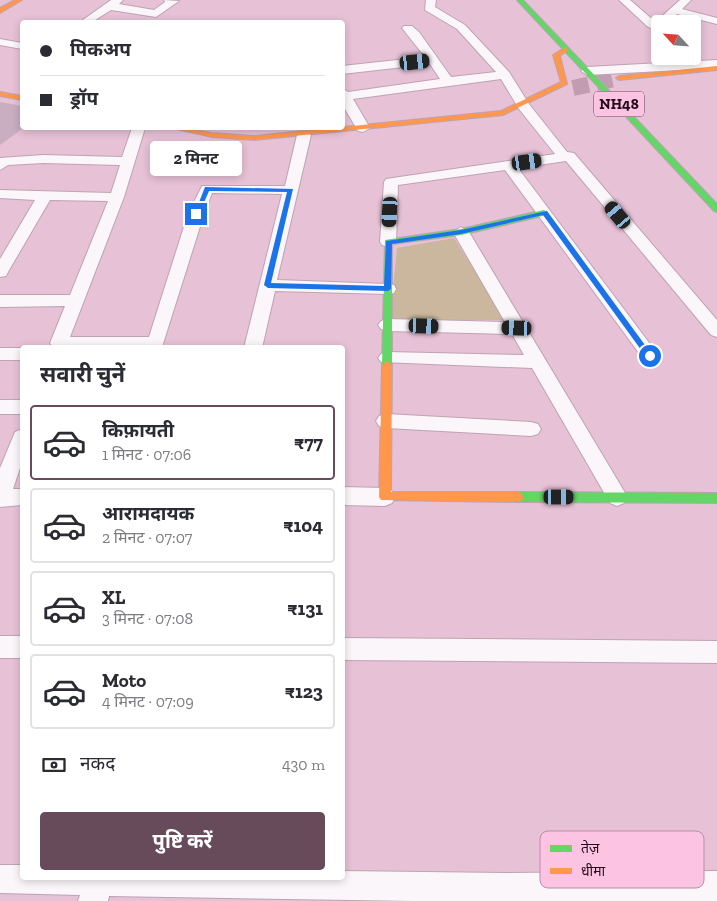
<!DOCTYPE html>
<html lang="hi">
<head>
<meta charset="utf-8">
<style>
  :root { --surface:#fff; --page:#f2f2f3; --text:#2b2b33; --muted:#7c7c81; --line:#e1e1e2; --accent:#684b5b }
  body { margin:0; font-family:"Zilla Slab","Noto Sans Devanagari",serif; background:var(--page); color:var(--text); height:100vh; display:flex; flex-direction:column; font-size:19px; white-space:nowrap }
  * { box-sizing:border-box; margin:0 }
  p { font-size:16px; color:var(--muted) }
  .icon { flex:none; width:28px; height:28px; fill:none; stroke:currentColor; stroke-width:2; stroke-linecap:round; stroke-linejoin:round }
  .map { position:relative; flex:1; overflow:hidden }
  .panel { position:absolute; left:20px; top:345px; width:325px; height:535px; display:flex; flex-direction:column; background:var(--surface); border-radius:5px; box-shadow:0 2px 8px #0003 }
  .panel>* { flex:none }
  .top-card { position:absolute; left:20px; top:20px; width:325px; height:110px; border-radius:5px; box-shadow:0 2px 8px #0003; display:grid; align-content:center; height:110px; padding:0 20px; background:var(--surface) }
  .needle { width:32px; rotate:296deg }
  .controls { position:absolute; left:651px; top:15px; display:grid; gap:10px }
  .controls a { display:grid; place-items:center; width:50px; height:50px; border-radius:5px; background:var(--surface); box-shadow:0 2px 8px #0003; font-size:25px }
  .end { position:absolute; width:22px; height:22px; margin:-11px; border:6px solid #1a73e8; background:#fff; box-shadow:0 0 0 2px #fff }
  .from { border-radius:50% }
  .bubble { position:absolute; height:35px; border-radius:5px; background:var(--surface); box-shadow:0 2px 8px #0003; font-size:16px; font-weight:700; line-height:35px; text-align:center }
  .car { position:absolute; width:15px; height:30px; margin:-15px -8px; border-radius:6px; box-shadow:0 0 4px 1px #0007; background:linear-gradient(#222 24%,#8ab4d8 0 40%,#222 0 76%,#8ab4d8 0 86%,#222 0) }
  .top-card b { display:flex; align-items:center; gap:18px; height:48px; font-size:19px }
  .top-card b+b { border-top:1px solid var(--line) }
  .top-card i { width:12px; height:12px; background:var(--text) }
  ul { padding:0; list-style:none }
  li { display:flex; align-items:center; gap:15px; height:75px; margin:0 10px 8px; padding:0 10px; border:2px solid var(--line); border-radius:5px }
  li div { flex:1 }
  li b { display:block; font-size:19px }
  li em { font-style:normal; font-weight:700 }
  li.current { border-color:var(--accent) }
  li>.icon { width:45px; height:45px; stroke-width:1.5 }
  h2 { padding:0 20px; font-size:22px; line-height:60px }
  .pay { display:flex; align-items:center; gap:12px; height:55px; padding:0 20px; font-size:19px }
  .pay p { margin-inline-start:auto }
  .primary-button { display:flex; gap:10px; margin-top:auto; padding:10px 20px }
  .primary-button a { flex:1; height:58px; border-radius:5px; background:var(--accent); color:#fff; font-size:20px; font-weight:700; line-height:58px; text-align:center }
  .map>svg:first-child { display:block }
  .green { fill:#cbb79d }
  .building { fill:#c9adc1 }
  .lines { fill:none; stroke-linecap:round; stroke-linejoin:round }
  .secondary-tunnel { stroke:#c09db0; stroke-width:16; stroke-dasharray:16 8; stroke-linecap:butt }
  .street-casing { stroke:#bfa2b3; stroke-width:2 }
  .fast-casing { stroke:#bfa2b3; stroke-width:2 }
  .slow-casing { stroke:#bfa2b3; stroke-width:2 }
  .street { fill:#fbf6f9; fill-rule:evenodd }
  .fast { fill:#63d668; fill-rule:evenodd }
  .slow { fill:#ff974d; fill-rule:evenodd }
  .route { fill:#1a73e8 }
  .labels { text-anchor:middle; stroke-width:4; stroke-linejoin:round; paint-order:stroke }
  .shield { fill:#fcc4e2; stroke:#644255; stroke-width:1 }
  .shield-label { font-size:15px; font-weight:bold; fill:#230b19 }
  .key { fill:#fcc4e2; stroke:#bb8ca6; stroke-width:1 }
  .key-label { font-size:14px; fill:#230b19 }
</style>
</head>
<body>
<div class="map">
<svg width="717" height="901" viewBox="0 0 717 901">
  <rect width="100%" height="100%" fill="#e7c1d6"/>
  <path class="green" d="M 454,238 L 506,320 L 390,320 L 397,248 Z"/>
  <path class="building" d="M 0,102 L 22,106 L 22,129 L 0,145 Z"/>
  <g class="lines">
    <path class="secondary-tunnel" d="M 573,88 L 619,78"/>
    <g class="street-casing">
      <path id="street" d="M 111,0 L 123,0 L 119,4 L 154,10 L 165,2 L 164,0 L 179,1 L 156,17 L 111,10 L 92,22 L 80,22 Z
        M 426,0 L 436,0 L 435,7 L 465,25 L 509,72 L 529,104 L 567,152 L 574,153 L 717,320 L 717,337 L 711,335 L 566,161 L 518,168 L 659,356 L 656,360 L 650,362 L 644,360 L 505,170 L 398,185 L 396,242 L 388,247 L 382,245 L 380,242 L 384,182 L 386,179 L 555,154 L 519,109 L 501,79 L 353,99 L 370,128 L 363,132 L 358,131 L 342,104 L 342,88 L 348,92 L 440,79 L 430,64 L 342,74 L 342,66 L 425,57 L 402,28 L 404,26 L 412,26 L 419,32 L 451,77 L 496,72 L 457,29 L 425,10 Z
        M 619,0 L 630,0 L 653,20 L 660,18 L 680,0 L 691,0 L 682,9 L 717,18 L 717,24 L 677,14 L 668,22 L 660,24 L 660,34 L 647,26 Z
        M 0,39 L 22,43 L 22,49 L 0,45 Z
        M 717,60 L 717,68 L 587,75 L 581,71 L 587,67 Z
        M 132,128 L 145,128 L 124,197 L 70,337 L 149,337 L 188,214 L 202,186 L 285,186 L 297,135 L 304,131 L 311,135 L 277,280 L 388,284 L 394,285 L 396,289 L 394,293 L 388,294 L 275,291 L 262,348 L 244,348 L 282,194 L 212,193 L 204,214 L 162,347 L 53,347 L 50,343 L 65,306 L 0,307 L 0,295 L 70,295 L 108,201 L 50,200 L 8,272 L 6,276 L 0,277 L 0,259 L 35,200 L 0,198 L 0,190 L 111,193 L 120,165 L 43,163 L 8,165 L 0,170 L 0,158 L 43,155 L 122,157 Z
        M 461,227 L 469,232 L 624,491 L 627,497 L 624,503 L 617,506 L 610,503 L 532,368 L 381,362 L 378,358 L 381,354 L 387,352 L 524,355 L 512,334 L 387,331 L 381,329 L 378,325 L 381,321 L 387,319 L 505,322 L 453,232 Z
        M 0,348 L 22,348 L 22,360 L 0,360 Z
        M 0,400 L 22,400 L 22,414 L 0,414 Z
        M 386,414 L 531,422 L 538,424 L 541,429 L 538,434 L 531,436 L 386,428 L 379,426 L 376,421 L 379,416 Z
        M 22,429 L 22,462 L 13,489 L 22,489 L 22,505 L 0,507 L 0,468 L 15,432 Z
        M 342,487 L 385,488 L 392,491 L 395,497 L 392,503 L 385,506 L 342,505 Z
        M 0,636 L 22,636 L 22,658 L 0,658 Z
        M 342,638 L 717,641 L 717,663 L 342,660 Z
        M 0,865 L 22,865 L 22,878 L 342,878 L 342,871 L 505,873 L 717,871 L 717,901 L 414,901 L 109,896 L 108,901 L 78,901 L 80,895 L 0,893 Z"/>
    </g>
    <g class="fast-casing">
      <path id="fast" d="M 517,0 L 523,0 L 717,204 L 717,212 L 714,211 Z
        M 544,210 L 548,213 L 547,215 L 461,235 L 392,244 L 392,365 L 391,368 L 383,368 L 382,365 L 385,240 L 461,229 Z
        M 518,492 L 717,493 L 717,503 L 518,502 L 514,500 L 512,497 L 514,494 Z"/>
    </g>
    <g class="slow-casing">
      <path id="slow" d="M 15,0 L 22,0 L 0,13 L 0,8 Z
        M 564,48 L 569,49 L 560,56 L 567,84 L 503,115 L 254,140 L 212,137 L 172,128 L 185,128 L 212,133 L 254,136 L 501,111 L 561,82 L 553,55 Z
        M 717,66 L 717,70 L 619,80 L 616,78 L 619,76 Z
        M 0,92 L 22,96 L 22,100 L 0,96 Z
        M 387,361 L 392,365 L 391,492 L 518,492 L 522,494 L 524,497 L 522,500 L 518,502 L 381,500 L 379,497 L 382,365 Z"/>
    </g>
    <use href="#street" class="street"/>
    <use href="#fast" class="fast"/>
    <use href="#slow" class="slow"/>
  </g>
  <path class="route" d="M 205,187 L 293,189 L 271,283 L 384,286 L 386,241 L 461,230 L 547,211 L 653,356 L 647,358 L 543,215 L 461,234 L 392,244 L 391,289 L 388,291 L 268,288 L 264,285 L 287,192 L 209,191 L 199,214 L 194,215 Z"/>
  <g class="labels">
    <rect class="shield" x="594" y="91.5" width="50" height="25" rx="4"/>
    <g class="shield-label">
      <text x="619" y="109">NH48</text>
    </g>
  </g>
  <rect x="540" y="831" width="164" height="57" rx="8" class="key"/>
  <rect x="550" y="845" width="22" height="7" fill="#63d668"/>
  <rect x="550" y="868" width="22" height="6" fill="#ff974d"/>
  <g class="key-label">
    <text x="581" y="853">तेज़</text>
    <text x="581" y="876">धीमा</text>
  </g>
</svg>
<div class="controls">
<a><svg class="needle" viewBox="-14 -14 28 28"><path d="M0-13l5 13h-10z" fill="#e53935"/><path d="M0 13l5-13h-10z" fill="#7c7c81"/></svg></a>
</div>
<i class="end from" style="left:650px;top:356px"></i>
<i class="end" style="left:196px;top:214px"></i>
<div class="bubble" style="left:150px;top:141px;width:92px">2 मिनट</div>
<i class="car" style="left:415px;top:62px;rotate:84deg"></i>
<i class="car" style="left:527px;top:162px;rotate:82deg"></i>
<i class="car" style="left:390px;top:212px;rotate:183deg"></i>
<i class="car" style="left:618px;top:215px;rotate:320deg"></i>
<i class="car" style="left:424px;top:326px;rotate:92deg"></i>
<i class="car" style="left:517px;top:328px;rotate:272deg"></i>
<i class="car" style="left:559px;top:497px;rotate:90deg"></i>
<div class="top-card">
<b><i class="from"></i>पिकअप</b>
<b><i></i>ड्रॉप</b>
</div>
<section class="panel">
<h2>सवारी चुनें</h2>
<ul>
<li class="current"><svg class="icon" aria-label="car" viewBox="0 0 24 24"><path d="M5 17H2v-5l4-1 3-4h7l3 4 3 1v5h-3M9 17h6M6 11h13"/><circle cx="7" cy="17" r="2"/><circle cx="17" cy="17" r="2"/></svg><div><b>किफ़ायती</b><p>1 मिनट · 07:06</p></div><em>₹77</em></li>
<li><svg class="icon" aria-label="car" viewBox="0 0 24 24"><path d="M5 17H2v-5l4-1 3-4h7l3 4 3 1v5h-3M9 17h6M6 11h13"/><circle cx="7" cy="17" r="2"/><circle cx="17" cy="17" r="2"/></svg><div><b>आरामदायक</b><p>2 मिनट · 07:07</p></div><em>₹104</em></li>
<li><svg class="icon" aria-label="car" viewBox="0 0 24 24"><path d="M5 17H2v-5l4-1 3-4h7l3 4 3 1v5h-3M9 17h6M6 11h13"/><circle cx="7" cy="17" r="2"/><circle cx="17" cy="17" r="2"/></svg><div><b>XL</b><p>3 मिनट · 07:08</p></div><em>₹131</em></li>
<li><svg class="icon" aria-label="car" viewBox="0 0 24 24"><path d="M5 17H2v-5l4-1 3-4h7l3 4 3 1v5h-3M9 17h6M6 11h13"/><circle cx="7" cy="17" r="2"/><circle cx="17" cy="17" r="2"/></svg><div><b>Moto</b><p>4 मिनट · 07:09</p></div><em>₹123</em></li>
</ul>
<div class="pay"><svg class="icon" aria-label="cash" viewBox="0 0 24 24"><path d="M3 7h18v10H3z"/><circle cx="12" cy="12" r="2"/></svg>नकद<p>430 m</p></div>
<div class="primary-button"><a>पुष्टि करें</a></div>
</section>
</div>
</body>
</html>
